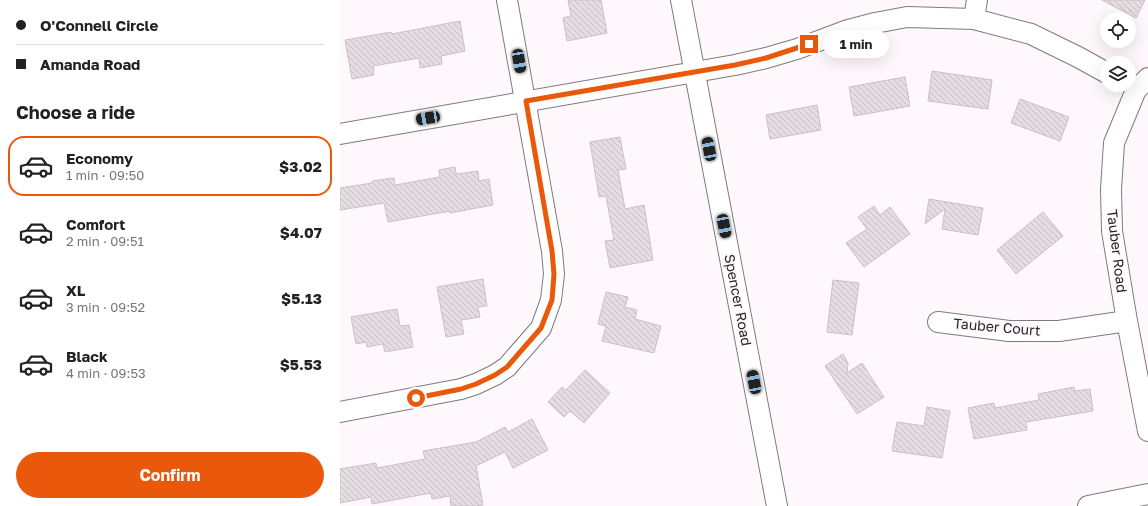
<!DOCTYPE html>
<html lang="en">
<head>
<meta charset="utf-8">
<style>
  :root { --surface:#fff; --page:#f2f2f2; --text:#222; --muted:#767676; --line:#e0e0e0; --accent:#ea580c }
  body { margin:0; font-family:"Golos Text",sans-serif; background:var(--page); color:var(--text); height:100vh; display:flex; flex-direction:column; font-size:15px; white-space:nowrap }
  * { box-sizing:border-box; margin:0 }
  p { font-size:13px; color:var(--muted) }
  .icon { flex:none; width:22px; height:22px; fill:none; stroke:currentColor; stroke-width:2; stroke-linecap:round; stroke-linejoin:round }
  .map { position:relative; flex:1; overflow:hidden }
  .details { display:flex; flex-direction:column; background:var(--surface); width:340px }
  .details>* { flex:none }
  .guide { display:grid; align-content:center; height:88px; padding:0 16px; background:var(--surface) }
  .buttons { position:absolute; left:760px; top:12px; display:grid; gap:8px }
  .buttons a { display:grid; place-items:center; width:36px; height:36px; border-radius:50%; background:var(--surface); box-shadow:0 4px 16px #0002; font-size:20px }
  .end { position:absolute; width:18px; height:18px; margin:-9px; border:5px solid #ea580c; background:#fff; box-shadow:0 0 0 2px #fff }
  .from { border-radius:50% }
  .bubble { position:absolute; height:28px; border-radius:14px; background:var(--surface); box-shadow:0 4px 16px #0002; font-size:13px; font-weight:700; line-height:28px; text-align:center }
  .car { position:absolute; width:12px; height:24px; margin:-12px -6px; border-radius:5px; box-shadow:0 0 3px 1px #0007; background:linear-gradient(#222 24%,#8ab4d8 0 40%,#222 0 76%,#8ab4d8 0 86%,#222 0) }
  .guide b { display:flex; align-items:center; gap:14px; height:38px; font-size:15px }
  .guide b+b { border-top:1px solid var(--line) }
  .guide i { width:10px; height:10px; background:var(--text) }
  ul { padding:0; list-style:none }
  li { display:flex; align-items:center; gap:12px; height:60px; margin:0 8px 6px; padding:0 8px; border:2px solid transparent; border-radius:16px }
  li div { flex:1 }
  li b { display:block; font-size:15px }
  li em { font-style:normal; font-weight:700 }
  li.active { border-color:var(--accent) }
  li>.icon { width:36px; height:36px; stroke-width:1.5 }
  h2 { padding:0 16px; font-size:18px; line-height:48px }
  .primary-button { display:flex; gap:8px; margin-top:auto; padding:8px 16px }
  .primary-button a { flex:1; height:46px; border-radius:24px; background:var(--accent); color:#fff; font-size:16px; font-weight:700; line-height:46px; text-align:center }
  main { display:flex; flex:1; min-height:0 }
  .map>svg:first-child { display:block }
  .building { fill:url(#building-back-hatch); stroke:#c9c1c5 }
  .lines { fill:none; stroke-linecap:round; stroke-linejoin:round }
  .street-casing { stroke:#80797d; stroke-width:22 }
  .street { stroke:#fff; stroke-width:20 }
  .route { stroke:#ea580c; stroke-width:5 }
  .labels { text-anchor:middle; stroke-width:3.5; stroke-linejoin:round; paint-order:stroke }
  .street-label { font-size:14px; fill:#292628; stroke:#fef7fb }
</style>
</head>
<body>
<main>
<section class="details">
<div class="guide">
<b><i class="from"></i>O'Connell Circle</b>
<b><i></i>Amanda Road</b>
</div>
<h2>Choose a ride</h2>
<ul>
<li class="active"><svg class="icon" aria-label="car" viewBox="0 0 24 24"><path d="M5 17H2v-5l4-1 3-4h7l3 4 3 1v5h-3M9 17h6M6 11h13"/><circle cx="7" cy="17" r="2"/><circle cx="17" cy="17" r="2"/></svg><div><b>Economy</b><p>1 min · 09:50</p></div><em>$3.02</em></li>
<li><svg class="icon" aria-label="car" viewBox="0 0 24 24"><path d="M5 17H2v-5l4-1 3-4h7l3 4 3 1v5h-3M9 17h6M6 11h13"/><circle cx="7" cy="17" r="2"/><circle cx="17" cy="17" r="2"/></svg><div><b>Comfort</b><p>2 min · 09:51</p></div><em>$4.07</em></li>
<li><svg class="icon" aria-label="car" viewBox="0 0 24 24"><path d="M5 17H2v-5l4-1 3-4h7l3 4 3 1v5h-3M9 17h6M6 11h13"/><circle cx="7" cy="17" r="2"/><circle cx="17" cy="17" r="2"/></svg><div><b>XL</b><p>3 min · 09:52</p></div><em>$5.13</em></li>
<li><svg class="icon" aria-label="car" viewBox="0 0 24 24"><path d="M5 17H2v-5l4-1 3-4h7l3 4 3 1v5h-3M9 17h6M6 11h13"/><circle cx="7" cy="17" r="2"/><circle cx="17" cy="17" r="2"/></svg><div><b>Black</b><p>4 min · 09:53</p></div><em>$5.53</em></li>
</ul>
<div class="primary-button"><a>Confirm</a></div>
</section>
<div class="map">
<svg width="808" height="506" viewBox="0 0 808 506">
  <defs>
    <pattern id="building-back-hatch" width="6" height="6" patternUnits="userSpaceOnUse"><rect width="6" height="6" fill="#e5dde2"/><path d="M-1 5l2 2M0 0l6 6M5-1l2 2" fill="none" stroke="#c4bec2"/></pattern>
  </defs>
  <rect width="100%" height="100%" fill="#fef7fb"/>
  <path class="building" d="M 228,0 L 261,0 L 267,33 L 227,41 L 223,18 L 231,16 Z
    M 762,0 L 805,0 L 796,18 Z
    M 120,21 L 125,51 L 101,56 L 102,64 L 80,68 L 79,58 L 33,66 L 34,75 L 12,79 L 5,40 L 51,32 L 52,34 Z
    M 592,71 L 652,80 L 648,109 L 588,101 Z
    M 565,77 L 570,106 L 514,116 L 509,87 Z
    M 680,99 L 729,117 L 720,141 L 671,123 Z
    M 477,105 L 481,130 L 430,139 L 426,115 Z
    M 280,137 L 286,169 L 278,170 L 285,209 L 304,205 L 313,260 L 270,268 L 265,241 L 274,240 L 266,196 L 259,197 L 250,142 Z
    M 115,167 L 116,174 L 138,171 L 139,181 L 149,179 L 153,205 L 110,213 L 110,211 L 48,222 L 44,203 L 0,210 L 0,188 L 32,183 L 32,181 L 54,178 L 55,185 L 100,177 L 99,170 Z
    M 589,199 L 643,208 L 638,235 L 602,229 L 605,209 L 585,224 Z
    M 534,206 L 540,215 L 550,207 L 570,234 L 524,267 L 506,243 L 527,229 L 518,217 Z
    M 703,212 L 723,236 L 676,274 L 657,250 Z
    M 143,279 L 147,306 L 138,307 L 140,317 L 121,320 L 124,334 L 106,337 L 97,287 Z
    M 493,280 L 519,283 L 512,335 L 487,332 Z
    M 266,292 L 288,297 L 285,307 L 297,310 L 295,319 L 321,326 L 314,353 L 262,341 L 266,326 L 258,324 Z
    M 57,309 L 60,326 L 69,325 L 73,347 L 45,352 L 43,344 L 27,347 L 26,342 L 16,344 L 11,317 Z
    M 503,354 L 508,363 L 507,373 L 522,363 L 544,397 L 517,414 L 485,366 Z
    M 245,370 L 270,393 L 244,423 L 230,411 L 224,417 L 208,402 L 222,387 L 226,390 Z
    M 734,387 L 735,391 L 750,389 L 753,411 L 686,422 L 687,430 L 634,439 L 628,408 L 654,403 L 655,408 L 699,400 L 698,394 Z
    M 587,407 L 610,411 L 602,458 L 552,451 L 557,422 L 584,426 Z
    M 192,419 L 208,450 L 173,468 L 165,452 L 136,466 L 143,505 L 135,506 L 111,506 L 110,496 L 92,499 L 91,493 L 32,504 L 31,497 L 0,503 L 0,469 L 36,463 L 37,468 L 85,459 L 83,451 L 136,442 L 165,427 L 168,432 Z"/>
  <g class="lines">
    <g class="street-casing">
      <path id="street" d="M 341,0 L 437,506
        M 634,19 L 637,0
        M 808,78 L 796,90 L 774,143 L 771,189 L 772,231 L 787,321 L 808,431
        M 0,134 L 395,65 L 426,58 L 457,49 L 505,31 L 535,23 L 567,17 L 634,19 L 691,34 L 738,57 L 767,73
        M 598,322 L 669,331 L 719,331 L 787,321
        M 0,412 L 121,389 L 136,384 L 155,375 L 167,367 L 201,328 L 211,300 L 214,274 L 212,251 L 167,0
        M 748,506 L 808,494"/>
    </g>
    <use href="#street" class="street"/>
  </g>
  <g class="lines">
    <path class="route" d="M 76,398 L 121,389 L 136,384 L 155,375 L 167,367 L 201,328 L 212,300 L 214,274 L 212,251 L 186,101 L 395,65 L 426,58 L 469,44"/>
  </g>
  <g class="labels">
    <g class="street-label">
      <text transform="translate(777 251) rotate(83)" y="5">Tauber Road</text>
      <text transform="translate(398 300) rotate(79)" y="5">Spencer Road</text>
      <text transform="translate(657 327) rotate(5)" y="5">Tauber Court</text>
    </g>
  </g>
</svg>
<div class="buttons">
<a><svg class="icon" aria-label="locate" viewBox="0 0 24 24"><circle cx="12" cy="12" r="6"/><path d="M12 2v4M12 18v4M2 12h4M18 12h4"/></svg></a>
<a><svg class="icon" aria-label="layers" viewBox="0 0 24 24"><path d="M12 4l9 5-9 5-9-5zM3 14l9 5 9-5"/></svg></a>
</div>
<i class="end from" style="left:76px;top:398px"></i>
<i class="end" style="left:469px;top:44px"></i>
<div class="bubble" style="left:483px;top:30px;width:66px">1 min</div>
<i class="car" style="left:179px;top:61px;rotate:170deg"></i>
<i class="car" style="left:88px;top:118px;rotate:260deg"></i>
<i class="car" style="left:369px;top:149px;rotate:349deg"></i>
<i class="car" style="left:384px;top:226px;rotate:169deg"></i>
<i class="car" style="left:414px;top:382px;rotate:349deg"></i>
</div>
</main>
</body>
</html>
